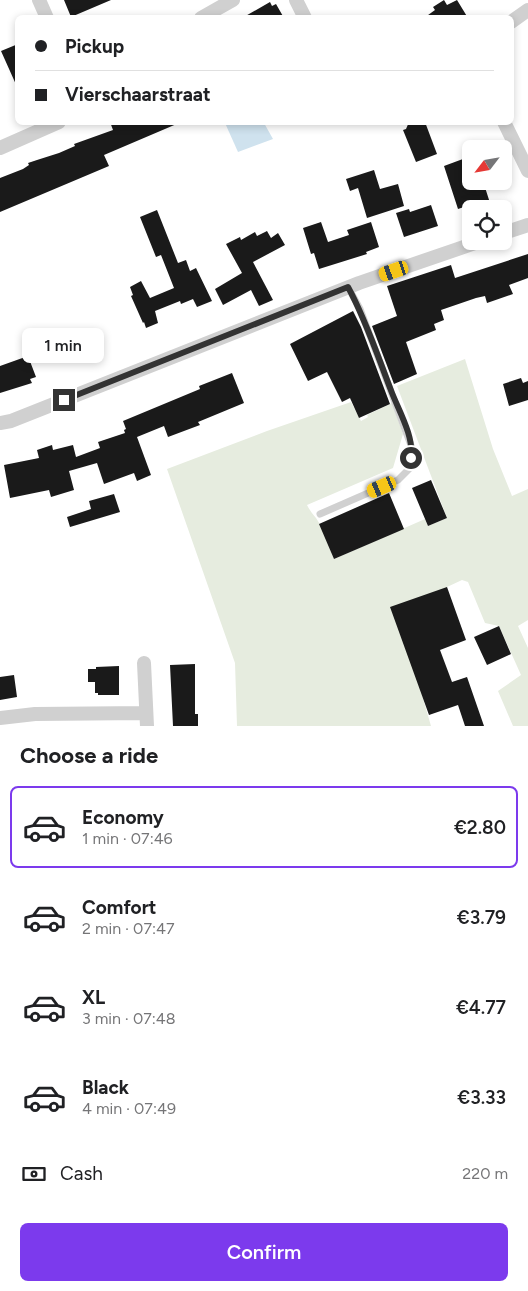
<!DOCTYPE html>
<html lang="en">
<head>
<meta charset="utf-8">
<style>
  :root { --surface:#fff; --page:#f2f2f2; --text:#202124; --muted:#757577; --line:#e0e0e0; --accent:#7c3aed }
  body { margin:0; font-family:Figtree,sans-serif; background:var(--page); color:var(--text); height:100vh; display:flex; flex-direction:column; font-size:19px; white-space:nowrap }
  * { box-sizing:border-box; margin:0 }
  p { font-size:16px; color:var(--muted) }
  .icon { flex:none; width:28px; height:28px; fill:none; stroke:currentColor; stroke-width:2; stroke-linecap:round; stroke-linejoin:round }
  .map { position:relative; height:726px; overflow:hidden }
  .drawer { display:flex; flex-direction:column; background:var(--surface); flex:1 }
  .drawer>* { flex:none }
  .guide { position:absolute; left:15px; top:15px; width:499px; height:110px; border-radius:8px; box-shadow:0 2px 8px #0003; display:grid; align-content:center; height:110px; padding:0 20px; background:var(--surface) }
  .needle { width:32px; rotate:239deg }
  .buttons { position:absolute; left:462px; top:140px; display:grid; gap:10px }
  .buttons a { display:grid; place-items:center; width:50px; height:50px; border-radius:8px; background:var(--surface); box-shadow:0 2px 8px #0003; font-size:25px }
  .end { position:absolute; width:22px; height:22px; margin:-11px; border:6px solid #333; background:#fff; box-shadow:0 0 0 2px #fff }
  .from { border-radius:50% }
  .bubble { position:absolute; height:35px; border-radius:8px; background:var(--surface); box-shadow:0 2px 8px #0003; font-size:16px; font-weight:600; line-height:35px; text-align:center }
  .car { position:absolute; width:15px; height:30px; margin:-15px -8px; border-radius:6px; box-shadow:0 0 4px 1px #0007; background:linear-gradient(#f5c518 24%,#345 0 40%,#f5c518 0 76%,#345 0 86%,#f5c518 0) }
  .guide b { display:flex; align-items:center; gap:18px; height:48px; font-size:19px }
  .guide b+b { border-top:1px solid var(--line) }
  .guide i { width:12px; height:12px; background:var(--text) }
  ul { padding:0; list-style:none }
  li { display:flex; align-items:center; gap:15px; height:82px; margin:0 10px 8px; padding:0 10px; border:2px solid transparent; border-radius:8px }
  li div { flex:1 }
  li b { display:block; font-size:19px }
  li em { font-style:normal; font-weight:600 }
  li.current { border-color:var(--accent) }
  li>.icon { width:45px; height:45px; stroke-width:1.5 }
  h2 { padding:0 20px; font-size:22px; line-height:60px }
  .pay { display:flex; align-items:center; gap:12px; height:55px; padding:0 20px; font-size:19px }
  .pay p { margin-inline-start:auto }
  .button { display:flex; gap:10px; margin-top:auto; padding:10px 20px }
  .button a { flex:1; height:58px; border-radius:8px; background:var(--accent); color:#fff; font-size:20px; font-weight:600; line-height:58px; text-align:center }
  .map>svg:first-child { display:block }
  .green { fill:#e6ecdf }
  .water { fill:#cfe2ee }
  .building { fill:#1a1a1a }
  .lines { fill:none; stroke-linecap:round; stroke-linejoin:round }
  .lane { stroke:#d0d0d0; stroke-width:7 }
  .street { stroke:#d0d0d0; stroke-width:14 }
  .route { stroke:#333; stroke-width:6 }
</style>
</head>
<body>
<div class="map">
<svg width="528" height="726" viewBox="0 0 528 726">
  <rect width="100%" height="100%" fill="#fff"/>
  <path class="green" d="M 465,359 L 493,449 L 512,496 L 528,489 L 528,620 L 518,626 L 528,648 L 528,726 L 513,726 L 498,691 L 521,675 L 499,626 L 485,623 L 468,582 L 462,580 L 447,587 L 422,695 L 431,726 L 237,726 L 235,663 L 167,469 L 267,431 L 351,402 L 361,421 L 368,417 L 367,415 L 392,403 L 403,434 L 393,468 L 307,505 C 310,511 312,513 316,518 C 324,529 329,546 334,559 L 425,519 L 428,526 L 447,518 L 397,386 Z"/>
  <path class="water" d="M 225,123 L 264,123 L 273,139 L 238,152 Z"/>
  <path class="building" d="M 64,0 L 111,0 L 71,17 Z
    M 444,0 L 447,5 L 457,0 L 468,18 L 424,18 L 435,10 L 433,7 Z
    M 270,2 L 272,6 L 276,4 L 284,18 L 242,18 Z
    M 18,44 L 18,89 L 1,51 Z
    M 110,122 L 179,123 L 104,155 L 109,166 L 0,212 L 0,178 L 23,169 L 29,165 L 28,163 L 37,160 L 59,153 L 75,146 L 74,144 L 113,130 Z
    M 409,122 L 425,122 L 437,154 L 416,162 L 403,130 L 406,129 Z
    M 471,156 L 471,181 L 483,181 L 490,203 L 468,210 L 467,206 L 458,209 L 444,166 Z
    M 374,170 L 380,189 L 398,184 L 404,206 L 367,218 L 358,188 L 350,191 L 346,179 Z
    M 431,205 L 438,226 L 404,237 L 396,213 L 409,209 L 410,212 Z
    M 157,210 L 178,263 L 186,260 L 190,271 L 196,268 L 212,301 L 197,307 L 193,299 L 181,304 L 180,301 L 155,311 L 158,323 L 146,328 L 144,322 L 143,323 L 131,296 L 133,295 L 130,287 L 141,281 L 150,298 L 174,288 L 161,255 L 156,257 L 140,217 Z
    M 321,222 L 328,242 L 349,235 L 347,230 L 371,222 L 379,247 L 366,252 L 367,254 L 319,269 L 314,253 L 311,254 L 303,228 Z
    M 267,231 L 271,238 L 278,233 L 285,245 L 253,262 L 273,300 L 259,306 L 251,290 L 223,305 L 215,289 L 242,273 L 226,244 L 240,237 L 241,240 L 255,232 L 257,236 Z
    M 528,254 L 528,278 L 509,285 L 513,294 L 487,303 L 485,296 L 476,298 L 441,310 L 444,320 L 434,324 L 436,330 L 406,342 L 417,374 L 394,384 L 372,326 L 397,316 L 387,286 L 451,265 L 455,278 Z
    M 353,311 L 361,327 L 390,404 L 359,418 L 350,398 L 342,402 L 327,372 L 308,381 L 290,344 Z
    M 28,356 L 36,377 L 30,379 L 32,383 L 0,393 L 0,366 Z
    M 232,373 L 244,403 L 198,422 L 200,425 L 168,437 L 164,426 L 137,437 L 151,475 L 137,481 L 134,473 L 104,484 L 97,463 L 69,471 L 74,490 L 51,497 L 49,490 L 10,498 L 4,465 L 39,458 L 37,450 L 52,445 L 53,450 L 73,445 L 76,457 L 100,448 L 98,442 L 125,433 L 124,430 L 126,429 L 123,421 L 200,389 L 199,386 Z
    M 521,378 L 523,383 L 528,381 L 528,400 L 509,406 L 503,384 Z
    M 431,480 L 447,518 L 428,526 L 412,488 Z
    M 389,493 L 404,529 L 334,559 L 319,524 Z
    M 114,494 L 120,512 L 70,527 L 67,517 L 91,509 L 89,501 Z
    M 447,587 L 466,640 L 440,650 L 452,682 L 467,677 L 484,726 L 465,726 L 458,705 L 429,715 L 390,607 Z
    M 499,626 L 511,654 L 487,665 L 474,637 Z
    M 195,664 L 195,714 L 198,714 L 198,726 L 173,726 L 170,665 Z
    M 119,666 L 119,695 L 98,695 L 98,693 L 95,693 L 95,682 L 88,682 L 88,669 L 96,669 L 96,667 Z
    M 14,675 L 17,697 L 0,700 L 0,677 Z"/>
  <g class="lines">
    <path class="lane" d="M 320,514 L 398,480 L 410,468 L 412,448 L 360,309 L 348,287"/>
    <path class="street" d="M 39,0 L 47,18
      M 296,0 L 305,18
      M 201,18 L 233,0
      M 511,22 L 528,10
      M 504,122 L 528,171
      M 0,148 L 59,122
      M 504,233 L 528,225
      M 0,423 L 11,421 L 359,283 L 481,241
      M 144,663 L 147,726
      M 0,718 L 35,714 L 146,713"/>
  </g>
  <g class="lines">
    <path class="route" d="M 64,400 L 348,287 C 366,320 378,357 392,393 C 400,413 414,437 411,458"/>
  </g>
</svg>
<div class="buttons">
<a><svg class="needle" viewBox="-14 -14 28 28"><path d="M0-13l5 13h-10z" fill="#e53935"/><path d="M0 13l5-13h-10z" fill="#757577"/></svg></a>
<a><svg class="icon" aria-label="locate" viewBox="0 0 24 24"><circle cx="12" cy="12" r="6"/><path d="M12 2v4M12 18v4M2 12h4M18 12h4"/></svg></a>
</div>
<i class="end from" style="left:411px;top:458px"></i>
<i class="end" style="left:64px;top:400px"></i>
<div class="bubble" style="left:22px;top:328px;width:82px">1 min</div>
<i class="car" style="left:394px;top:271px;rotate:251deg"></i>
<i class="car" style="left:382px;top:487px;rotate:247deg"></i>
<div class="guide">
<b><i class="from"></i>Pickup</b>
<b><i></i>Vierschaarstraat</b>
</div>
</div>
<section class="drawer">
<h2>Choose a ride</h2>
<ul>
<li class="current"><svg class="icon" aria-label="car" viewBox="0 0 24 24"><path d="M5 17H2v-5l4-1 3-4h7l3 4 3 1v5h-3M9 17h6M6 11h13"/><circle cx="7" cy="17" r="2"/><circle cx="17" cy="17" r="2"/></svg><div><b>Economy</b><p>1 min · 07:46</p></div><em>€2.80</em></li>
<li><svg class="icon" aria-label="car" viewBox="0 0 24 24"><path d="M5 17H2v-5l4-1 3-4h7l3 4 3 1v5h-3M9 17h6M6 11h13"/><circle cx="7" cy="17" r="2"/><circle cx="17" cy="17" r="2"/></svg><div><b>Comfort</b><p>2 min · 07:47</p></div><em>€3.79</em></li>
<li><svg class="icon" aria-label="car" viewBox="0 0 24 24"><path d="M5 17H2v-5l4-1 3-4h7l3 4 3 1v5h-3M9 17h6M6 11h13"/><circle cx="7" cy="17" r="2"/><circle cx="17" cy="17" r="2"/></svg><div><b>XL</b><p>3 min · 07:48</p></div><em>€4.77</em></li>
<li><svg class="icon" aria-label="car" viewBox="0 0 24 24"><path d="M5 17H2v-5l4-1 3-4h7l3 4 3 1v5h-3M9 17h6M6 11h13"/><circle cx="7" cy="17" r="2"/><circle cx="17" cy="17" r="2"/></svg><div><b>Black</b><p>4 min · 07:49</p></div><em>€3.33</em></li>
</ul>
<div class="pay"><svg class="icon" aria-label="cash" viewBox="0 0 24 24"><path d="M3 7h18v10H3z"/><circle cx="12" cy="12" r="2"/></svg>Cash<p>220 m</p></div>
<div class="button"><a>Confirm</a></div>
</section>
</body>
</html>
